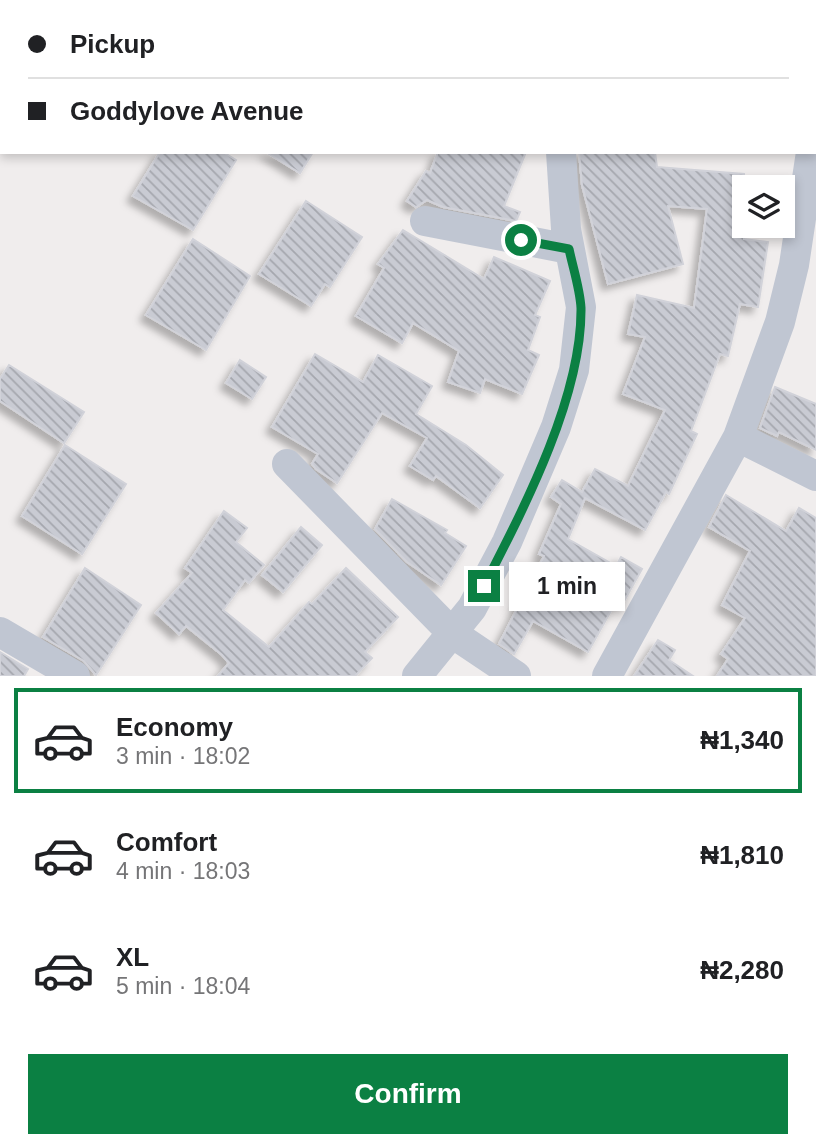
<!DOCTYPE html>
<html lang="en">
<head>
<meta charset="utf-8">
<style>
  :root { --surface:#fff; --page:#f2f2f2; --text:#202124; --muted:#757577; --line:#e0e0e0; --accent:#0b8043 }
  body { margin:0; font-family:Arial,sans-serif; background:var(--page); color:var(--text); height:100vh; display:flex; flex-direction:column; font-size:26px; white-space:nowrap }
  * { box-sizing:border-box; margin:0 }
  p { font-size:23px; color:var(--muted) }
  .icon { flex:none; width:38px; height:38px; fill:none; stroke:currentColor; stroke-width:2; stroke-linecap:round; stroke-linejoin:round }
  .map { position:relative; height:676px; overflow:hidden }
  .panel { display:flex; flex-direction:column; background:var(--surface); flex:1 }
  .panel>* { flex:none }
  .hud { position:absolute; left:0px; top:0px; width:817px; height:154px; box-shadow:0 4px 10px #0003; display:grid; align-content:center; height:154px; padding:0 28px; background:var(--surface) }
  .tools { position:absolute; left:732px; top:175px; display:grid; gap:14px }
  .tools a { display:grid; place-items:center; width:63px; height:63px; border-radius:0px; background:var(--surface); box-shadow:0 4px 10px #0003; font-size:35px }
  .end { position:absolute; width:32px; height:32px; margin:-16px; border:9px solid #0b8043; background:#fff; box-shadow:0 0 0 4px #fff }
  .from { border-radius:50% }
  .bubble { position:absolute; height:49px; border-radius:0px; background:var(--surface); box-shadow:0 4px 10px #0003; font-size:23px; font-weight:700; line-height:49px; text-align:center }
  .hud b { display:flex; align-items:center; gap:24px; height:66px; font-size:26px }
  .hud b+b { border-top:2px solid var(--line) }
  .hud i { width:18px; height:18px; background:var(--text) }
  ul { padding:12px 0 0; list-style:none }
  li { display:flex; align-items:center; gap:21px; height:105px; margin:0 14px 10px; padding:0 14px; border:4px solid transparent; border-radius:0px }
  li div { flex:1 }
  li b { display:block; font-size:26px }
  li em { font-style:normal; font-weight:700 }
  li.active { border-color:var(--accent) }
  li>.icon { width:63px; height:63px; stroke-width:1.5 }
  .cta { display:flex; gap:14px; margin-top:auto; padding:14px 28px }
  .cta a { flex:1; height:80px; border-radius:0px; background:var(--accent); color:#fff; font-size:28px; font-weight:700; line-height:80px; text-align:center }
  .map>svg:first-child { display:block }
  .building { fill:url(#building-back-hatch); stroke:#d1d2d9; stroke-width:2; filter:url(#shadow) }
  .lines { fill:none; stroke-linecap:round; stroke-linejoin:round }
  .minor { stroke:#c0c6d2; stroke-width:30 }
  .route { stroke:#0b8043; stroke-width:9 }
</style>
</head>
<body>
<div class="map">
<svg width="816" height="676" viewBox="0 0 816 676">
  <defs>
    <pattern id="building-back-hatch" width="6" height="6" patternUnits="userSpaceOnUse" patternTransform="scale(1.75)"><rect width="6" height="6" fill="#c9cbd3"/><path d="M-1 5l2 2M0 0l6 6M5-1l2 2" fill="none" stroke="#a5a7ae"/></pattern>
    <filter id="shadow"><feDropShadow dx="-6" dy="6" stdDeviation="3.5" flood-color="#0004"/></filter>
  </defs>
  <rect width="100%" height="100%" fill="#f0eded"/>
  <path class="building" d="M 160,152 L 223,152 L 236,160 L 193,230 L 133,196 Z
    M 266,152 L 313,152 L 300,173 Z
    M 438,152 L 526,152 L 504,206 L 520,212 L 516,221 L 443,207 L 427,200 L 416,207 L 407,201 L 426,171 L 430,173 Z
    M 579,152 L 655,152 L 657,167 L 744,174 L 744,239 L 768,242 L 758,307 L 740,304 L 728,356 L 720,354 L 691,431 L 697,434 L 669,494 L 666,492 L 645,530 L 585,498 L 568,539 L 616,566 L 621,557 L 642,569 L 623,603 L 617,600 L 588,652 L 533,621 L 514,654 L 499,644 L 544,556 L 539,554 L 561,504 L 551,497 L 562,480 L 582,492 L 595,469 L 628,486 L 665,410 L 623,394 L 645,337 L 628,334 L 637,295 L 694,308 L 707,209 L 668,206 L 683,264 L 608,284 L 582,185 Z
    M 306,201 L 362,237 L 330,287 L 325,284 L 311,306 L 259,274 Z
    M 403,230 L 484,279 L 494,257 L 550,281 L 535,315 L 540,317 L 528,350 L 539,355 L 522,394 L 485,379 L 480,393 L 448,382 L 459,351 L 413,323 L 402,343 L 356,316 L 384,268 L 378,264 Z
    M 193,239 L 250,276 L 206,350 L 146,315 Z
    M 315,354 L 363,382 L 378,355 L 432,386 L 416,414 L 466,445 L 503,475 L 480,508 L 436,476 L 433,480 L 410,466 L 427,438 L 382,413 L 337,483 L 316,469 L 312,464 L 318,454 L 272,427 Z
    M 240,360 L 266,377 L 252,399 L 226,383 Z
    M 9,365 L 84,412 L 64,443 L 0,401 L 0,379 Z
    M 775,387 L 816,404 L 816,450 L 779,432 L 777,436 L 760,428 Z
    M 65,445 L 126,484 L 82,554 L 22,516 Z
    M 726,495 L 786,531 L 799,508 L 816,518 L 816,676 L 717,676 L 728,659 L 721,654 L 745,618 L 722,605 L 750,551 L 709,527 Z
    M 392,499 L 447,530 L 445,533 L 466,546 L 441,585 L 407,562 L 375,529 Z
    M 224,511 L 247,528 L 236,542 L 264,565 L 249,583 L 245,580 L 223,610 L 269,647 L 309,602 L 312,604 L 346,568 L 398,617 L 365,652 L 372,658 L 355,676 L 218,676 L 229,663 L 222,655 L 186,626 L 179,634 L 156,613 L 192,573 L 185,568 Z
    M 301,527 L 322,545 L 283,592 L 262,575 Z
    M 85,568 L 141,605 L 96,675 L 84,661 L 43,637 Z
    M 658,640 L 675,650 L 669,660 L 693,676 L 634,676 Z
    M 0,652 L 28,669 L 24,676 L 0,676 Z"/>
  <g class="lines">
    <path class="minor" d="M 576,2 L 576,0
      M 816,123 L 816,120
      M 425,221 L 569,249
      M 738,437 L 816,476
      M 287,464 L 452,633 L 516,676
      M 0,632 L 75,676
      M 417,676 L 472,608 L 507,542 L 556,427 L 574,370 L 581,307 L 566,229 L 561,152
      M 607,676 L 738,437 L 780,322 L 794,265 L 811,152"/>
  </g>
  <g class="lines">
    <path class="route" d="M 484,586 C 524,508 582,397 581,308 C 580,289 573,268 569,249 L 521,240"/>
  </g>
</svg>
<div class="tools">
<a><svg class="icon" aria-label="layers" viewBox="0 0 24 24"><path d="M12 4l9 5-9 5-9-5zM3 14l9 5 9-5"/></svg></a>
</div>
<i class="end from" style="left:521px;top:240px"></i>
<i class="end" style="left:484px;top:586px"></i>
<div class="bubble" style="left:509px;top:562px;width:116px">1 min</div>
<div class="hud">
<b><i class="from"></i>Pickup</b>
<b><i></i>Goddylove Avenue</b>
</div>
</div>
<section class="panel">
<ul>
<li class="active"><svg class="icon" aria-label="car" viewBox="0 0 24 24"><path d="M5 17H2v-5l4-1 3-4h7l3 4 3 1v5h-3M9 17h6M6 11h13"/><circle cx="7" cy="17" r="2"/><circle cx="17" cy="17" r="2"/></svg><div><b>Economy</b><p>3 min · 18:02</p></div><em>₦1,340</em></li>
<li><svg class="icon" aria-label="car" viewBox="0 0 24 24"><path d="M5 17H2v-5l4-1 3-4h7l3 4 3 1v5h-3M9 17h6M6 11h13"/><circle cx="7" cy="17" r="2"/><circle cx="17" cy="17" r="2"/></svg><div><b>Comfort</b><p>4 min · 18:03</p></div><em>₦1,810</em></li>
<li><svg class="icon" aria-label="car" viewBox="0 0 24 24"><path d="M5 17H2v-5l4-1 3-4h7l3 4 3 1v5h-3M9 17h6M6 11h13"/><circle cx="7" cy="17" r="2"/><circle cx="17" cy="17" r="2"/></svg><div><b>XL</b><p>5 min · 18:04</p></div><em>₦2,280</em></li>
</ul>
<div class="cta"><a>Confirm</a></div>
</section>
</body>
</html>
